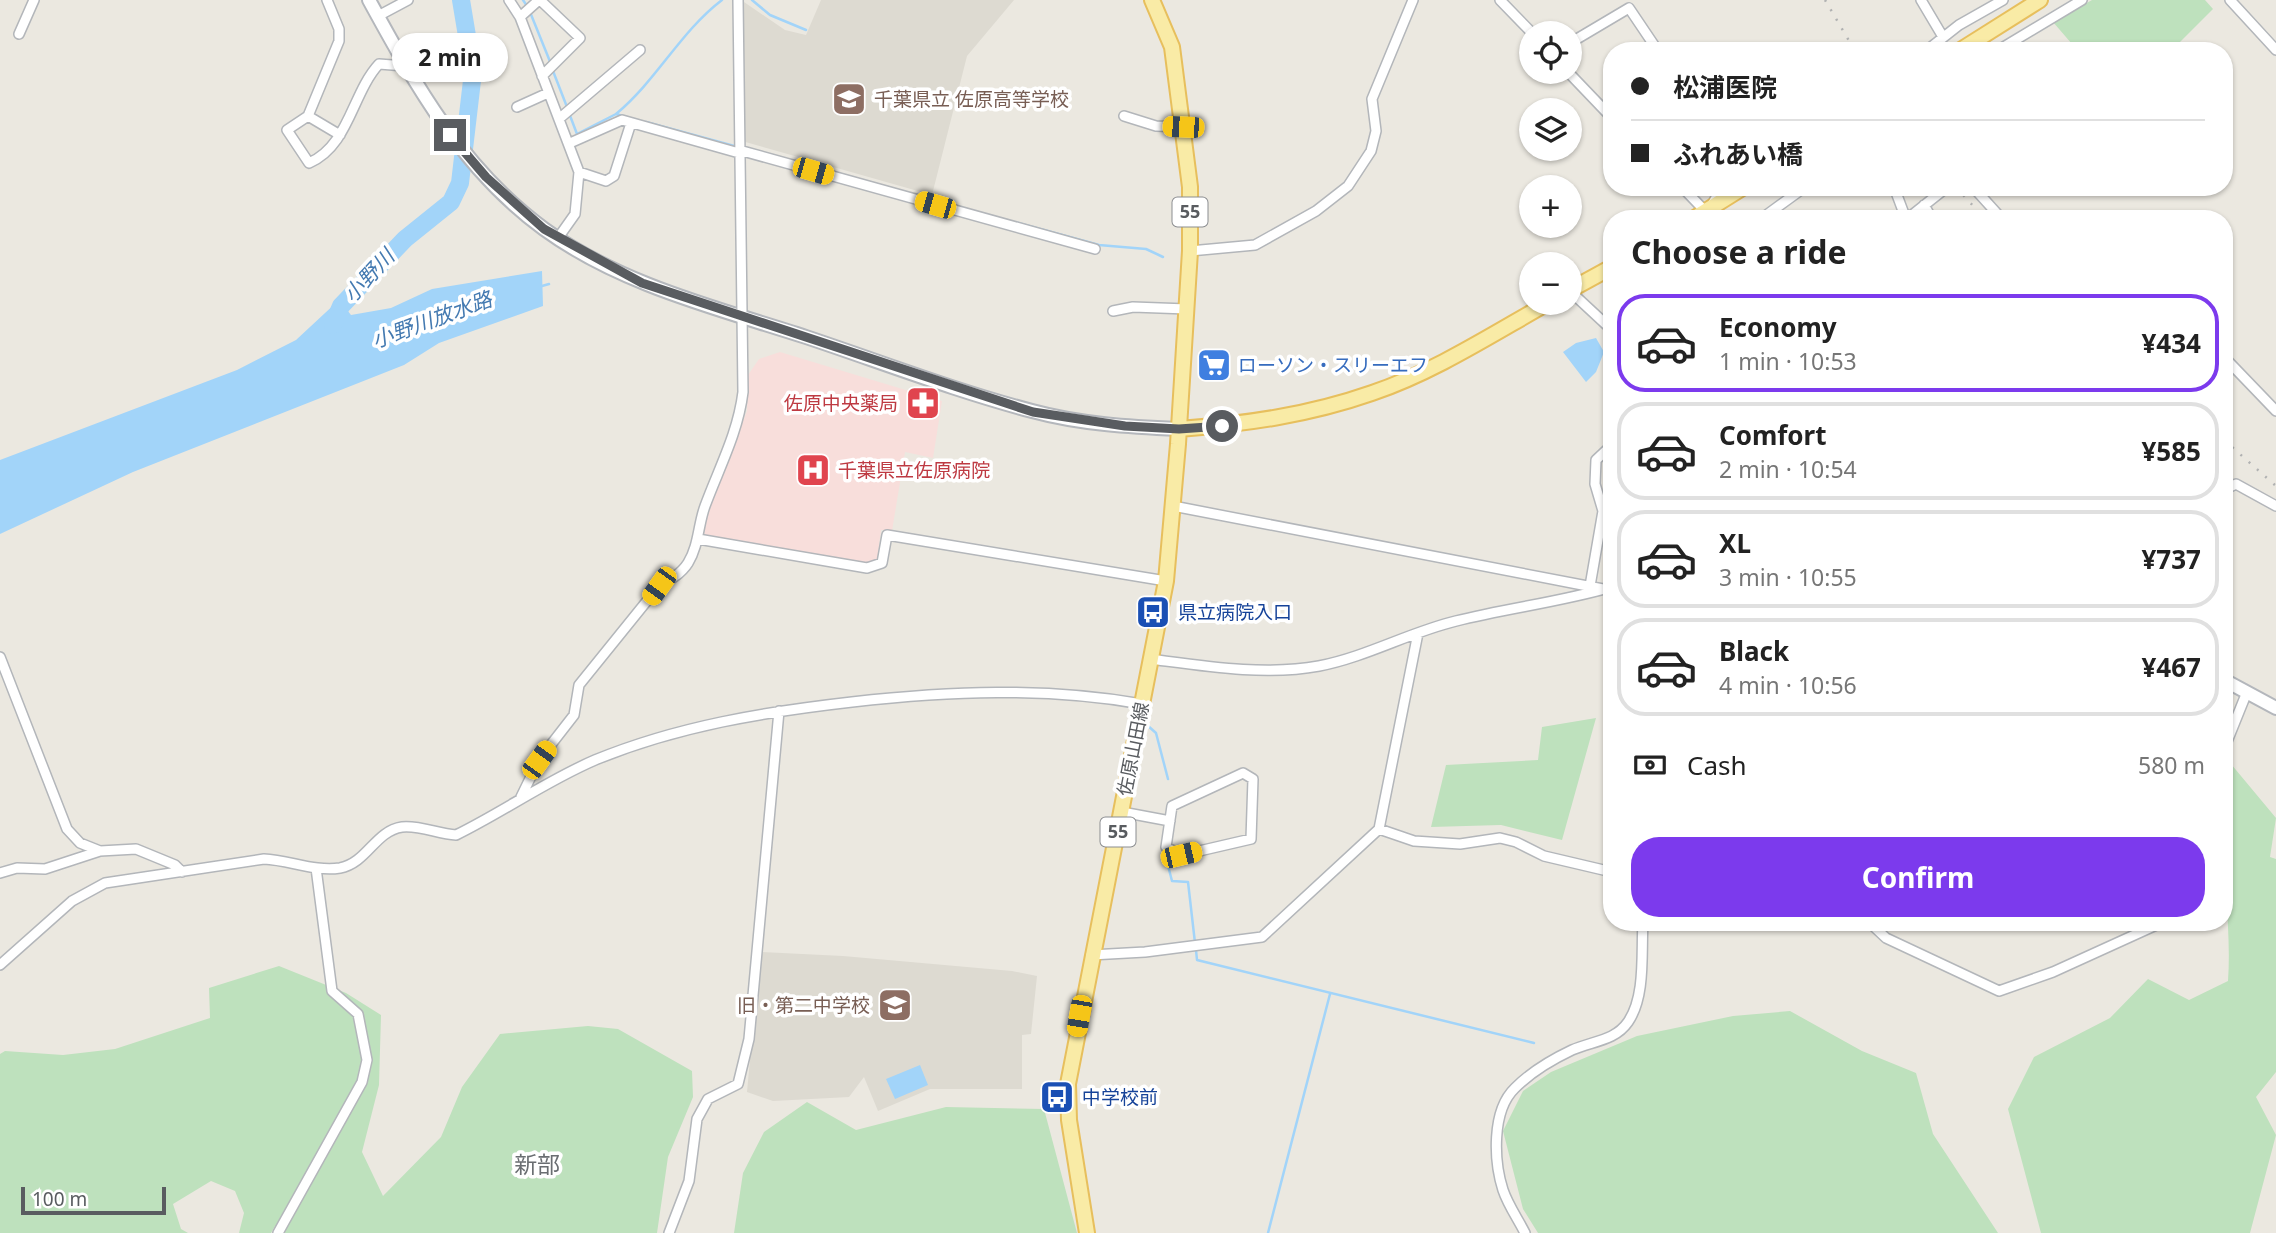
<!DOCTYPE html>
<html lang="en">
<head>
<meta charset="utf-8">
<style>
  :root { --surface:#fff; --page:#f2f2f2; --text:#222; --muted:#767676; --line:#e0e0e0; --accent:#7c3aed }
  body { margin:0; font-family:"Noto Sans","Noto Sans JP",sans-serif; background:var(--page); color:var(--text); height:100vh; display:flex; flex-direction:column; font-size:26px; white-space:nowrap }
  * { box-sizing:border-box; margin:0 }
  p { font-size:23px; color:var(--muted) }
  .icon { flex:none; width:38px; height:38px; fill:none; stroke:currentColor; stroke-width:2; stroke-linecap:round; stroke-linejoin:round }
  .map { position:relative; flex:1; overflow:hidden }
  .panel { position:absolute; left:1603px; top:210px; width:630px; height:721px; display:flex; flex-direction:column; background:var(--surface); border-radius:28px; box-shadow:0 2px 5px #0004 }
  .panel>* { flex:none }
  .banner { position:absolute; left:1603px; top:42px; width:630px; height:154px; border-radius:28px; box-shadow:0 2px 5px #0004; display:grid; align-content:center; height:154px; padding:0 28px; background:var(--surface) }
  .controls { position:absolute; left:1519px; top:21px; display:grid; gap:14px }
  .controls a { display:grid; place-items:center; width:63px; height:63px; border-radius:50%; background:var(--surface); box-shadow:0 2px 5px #0004; font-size:35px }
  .scale { position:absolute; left:21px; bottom:18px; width:145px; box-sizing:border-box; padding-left:7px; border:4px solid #595c60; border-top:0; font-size:19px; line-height:24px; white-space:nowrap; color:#595c60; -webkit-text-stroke:5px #fff; paint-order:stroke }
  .end { position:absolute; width:32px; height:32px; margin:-16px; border:9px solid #595c60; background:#fff; box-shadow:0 0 0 4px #fff }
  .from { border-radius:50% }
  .bubble { position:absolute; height:49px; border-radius:24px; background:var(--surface); box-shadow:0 2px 5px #0004; font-size:23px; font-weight:700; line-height:49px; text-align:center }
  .car { position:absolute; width:21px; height:42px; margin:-21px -10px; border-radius:9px; box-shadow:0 0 5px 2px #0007; background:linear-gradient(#f5c518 24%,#345 0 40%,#f5c518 0 76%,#345 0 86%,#f5c518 0) }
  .banner b { display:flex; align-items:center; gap:24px; height:66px; font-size:26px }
  .banner b+b { border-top:2px solid var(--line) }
  .banner i { width:18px; height:18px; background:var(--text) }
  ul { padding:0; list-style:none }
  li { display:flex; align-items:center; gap:21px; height:98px; margin:0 14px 10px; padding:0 14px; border:4px solid var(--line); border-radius:28px }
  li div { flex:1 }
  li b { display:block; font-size:26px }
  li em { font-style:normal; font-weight:700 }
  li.on { border-color:var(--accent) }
  li>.icon { width:63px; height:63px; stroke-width:1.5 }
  h2 { padding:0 28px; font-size:32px; line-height:84px }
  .pay { display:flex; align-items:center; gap:18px; height:77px; padding:0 28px; font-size:26px }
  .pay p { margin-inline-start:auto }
  .primary-button { display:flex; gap:14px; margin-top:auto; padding:14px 28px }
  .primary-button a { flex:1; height:80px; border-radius:28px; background:var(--accent); color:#fff; font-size:28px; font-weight:700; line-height:80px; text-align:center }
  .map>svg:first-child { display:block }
  .commercial { fill:#fbf2d5 }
  .education { fill:#dddad1 }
  .medical { fill:#f8dedb }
  .green { fill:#bee1bd }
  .water { fill:#a2d4f9 }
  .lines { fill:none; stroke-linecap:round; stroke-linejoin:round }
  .stream { stroke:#a2d4f9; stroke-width:2.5 }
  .river { stroke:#a2d4f9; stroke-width:18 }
  .street-casing { stroke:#b3b6ba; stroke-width:12 }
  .secondary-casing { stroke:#b4b7bc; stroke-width:16 }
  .primary-casing { stroke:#e7bf5d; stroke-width:18 }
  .street { stroke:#fff; stroke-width:9 }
  .secondary { stroke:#fff; stroke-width:12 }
  .primary { stroke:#f9eba6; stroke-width:14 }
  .rail { stroke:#b1b2b2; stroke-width:2.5; stroke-dasharray:2 9; stroke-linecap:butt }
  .route { stroke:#595c60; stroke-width:9 }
  .labels { text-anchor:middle; stroke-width:7; stroke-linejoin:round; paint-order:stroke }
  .shield { fill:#fff; stroke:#8b8d90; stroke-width:2 }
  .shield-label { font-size:18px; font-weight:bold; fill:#595c60 }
  .education-label { font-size:19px; fill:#785e54; stroke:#fff; text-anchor:start }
  .shop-label { font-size:19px; fill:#366cbe; stroke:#fff; text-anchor:start }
  .health-label { font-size:19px; fill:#be3a42; stroke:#fff; text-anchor:end }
  .transit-label { font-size:19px; fill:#164399; stroke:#fff; text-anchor:start }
  .street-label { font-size:19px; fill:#595c60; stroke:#fff }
  .water-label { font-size:21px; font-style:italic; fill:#447ab1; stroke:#fff }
  .quarter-label { font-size:23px; fill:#6a6e72; stroke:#fff }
</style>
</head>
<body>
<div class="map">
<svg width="2276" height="1233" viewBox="0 0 2276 1233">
  <rect width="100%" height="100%" fill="#ebe8e0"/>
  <path class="commercial" d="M 1210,352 L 1226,354 L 1223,379 L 1208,378 Z"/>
  <path class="education" d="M 821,0 L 1014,0 L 967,56 L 932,195 L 742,141 L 744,2 L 785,30 L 806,35 Z
    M 760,952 L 843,956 L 1012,971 L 1037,976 L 1031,1034 L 1022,1035 L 1022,1089 L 930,1089 L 878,1111 L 864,1077 L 849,1097 L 773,1101 L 747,1092 Z"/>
  <path class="medical" d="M 780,352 L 942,401 L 933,458 L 905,452 L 892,531 L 881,530 L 877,561 L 869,564 L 704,537 L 707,511 L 747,411 L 748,375 L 759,359 Z"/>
  <path class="green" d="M 2092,0 L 2205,0 L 2213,9 L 2171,51 L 2078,51 L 2053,22 Z
    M 1596,718 L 1562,840 L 1501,825 L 1431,827 L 1446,765 L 1538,760 L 1542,727 Z
    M 2231,764 L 2276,818 L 2270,857 L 2276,859 L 2276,1072 L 2256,1097 L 2276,1135 L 2250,1233 L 2041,1233 L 2008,1109 L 2034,1057 L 2110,1018 L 2148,979 L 2189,1000 L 2228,981 C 2233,909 2213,835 2231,764 Z
    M 279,966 L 346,993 L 381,1015 L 379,1085 L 362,1152 L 383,1196 L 441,1137 L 462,1087 L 500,1034 L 588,1026 L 618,1029 L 692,1071 L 693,1097 L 668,1157 L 657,1233 L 285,1233 L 275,1226 L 271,1233 L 239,1233 L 244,1213 L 235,1191 L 211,1181 L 173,1204 L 181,1229 L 188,1233 L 0,1233 L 0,1054 L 5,1051 L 63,1055 L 115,1049 L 210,1018 L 209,988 Z
    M 1790,1011 L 1862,1051 L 1916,1073 L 1933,1134 L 1998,1233 L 1538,1233 L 1523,1209 L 1503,1131 L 1523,1091 L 1551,1072 L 1637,1036 L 1733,1016 Z
    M 807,1102 L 856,1130 L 946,1107 L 1044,1109 L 1077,1233 L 734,1233 L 743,1173 L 764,1132 Z"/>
  <path class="water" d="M 542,271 L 543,306 L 439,343 L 404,365 L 133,472 L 0,534 L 0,460 L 237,370 L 296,340 L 339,300 L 351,315 L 391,308 L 432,289 Z
    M 1596,338 L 1604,352 L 1596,372 L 1586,382 L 1563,352 L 1576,343 Z
    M 920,1065 L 928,1085 L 895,1099 L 886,1079 Z"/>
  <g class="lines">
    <path class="stream" d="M 523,0 L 527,6
      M 752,0 L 770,15 L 806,30
      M 530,12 L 551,64
      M 553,71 L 567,107
      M 569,113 L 577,134 L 616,114 L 623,116
      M 616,114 C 657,80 680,32 722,0
      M 646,122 L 738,147
      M 1018,223 L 1099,245 L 1146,249 L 1163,257
      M 542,286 L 549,284
      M 1147,725 L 1156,733 L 1168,779
      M 1165,854 L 1172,881 L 1188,882 L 1195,943
      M 1196,950 L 1197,960 L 1534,1043
      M 1268,1233 L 1330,994"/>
    <path class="river" d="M 333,325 L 341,306 L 405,239 L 451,202 L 460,183 L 473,72 L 461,0"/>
    <g class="street-casing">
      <path id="street" d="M 327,0 L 339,29 L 339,41 L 308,116 L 287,130 L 309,163 C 349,146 352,93 379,64 L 405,66
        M 509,0 L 520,17 L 579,172 L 575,214 L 558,238
        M 540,0 L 580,38 L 542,76
        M 1500,0 L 1532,33
        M 1921,0 L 1943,37
        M 2230,0 L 2276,50
        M 378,16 L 408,0
        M 520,17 L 539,0
        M 19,34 L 34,0
        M 1570,43 L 1629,8 L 1658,51
        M 1926,51 L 1959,25 L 2003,0
        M 1997,51 L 2082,0
        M 1568,72 L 1612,118
        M 517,107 L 548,93
        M 308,116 L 340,135
        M 1124,116 L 1156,126 L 1183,127
        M 560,118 L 640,50
        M 570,143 L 622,120 L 739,153
        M 739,150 L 1095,249
        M 579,172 L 606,181 L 614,176 L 631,123
        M 1682,187 L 1705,211
        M 1894,187 L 1906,219
        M 1973,187 L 2002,219
        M 1713,203 L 1722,187
        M 1924,205 L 1932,219
        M 1761,219 L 1805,187
        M 1907,219 L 1946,188
        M 1190,251 L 1255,245 L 1316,211 L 1348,186 L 1371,151 L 1376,131 L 1372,99 L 1413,0
        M 1570,291 L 1612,330
        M 1113,311 L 1133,307 L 1187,309
        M 2224,361 L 2226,359 L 2276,411
        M 2224,490 L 2236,484 L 2276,506
        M 1173,506 L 1603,589
        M 698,539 L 867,568 L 882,563 L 887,535 L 1166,581
        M 1590,586 L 1603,511 L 1595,484 L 1596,460 L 1612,445
        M 0,657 L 67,829 L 80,843 L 100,851 L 136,849 L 175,865 L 182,872
        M 1150,659 C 1204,666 1265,676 1319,666 C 1366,657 1410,632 1456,621 C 1508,608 1560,602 1612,587
        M 2224,749 L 2247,692
        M 1243,773 L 1253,779 L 1251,839 L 1182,855 L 1166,847 L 1172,806 Z
        M 521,797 L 539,760 L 574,715 L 579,685 L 659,586 C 670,580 681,574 688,563 C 699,545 698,525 705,506 C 719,468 738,433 743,392 L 738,0
        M 1122,812 L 1170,821
        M 1379,829 L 1414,841 L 1460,844 L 1500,838 L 1516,842 L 1544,856 L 1612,872
        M 0,873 L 17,868 L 45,869 L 100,851
        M 1869,922 L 1886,938 L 1999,991 L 2053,972 L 2163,922
        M 1091,955 L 1145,952 L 1262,937 L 1379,829 L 1418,633
        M 0,965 L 72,901 L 105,883 L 264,859 C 289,860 315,872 340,868 C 367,863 375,831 402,827 C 420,825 438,834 456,835 C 503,812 546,781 595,760 C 678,726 764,712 852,702 C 949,691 1045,687 1142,704
        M 278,1233 L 362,1082 L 367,1060 L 358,1014 L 332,991 L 316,868
        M 669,1233 L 689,1181 L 697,1119 L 708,1099 L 738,1084 L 749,1039 L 779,711
        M 1525,1233 C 1518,1219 1508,1205 1503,1190 C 1494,1162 1491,1111 1515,1088 C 1530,1073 1553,1059 1572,1050 C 1592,1041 1615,1041 1628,1022 C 1646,996 1641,952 1643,922"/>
    </g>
    <g class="secondary-casing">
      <path id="secondary" d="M 369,0 C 416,86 463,170 544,229 C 621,285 717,308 806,337 C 881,362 956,391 1032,411 C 1080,424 1130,427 1179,429
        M 2224,680 L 2276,708"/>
    </g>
    <g class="primary-casing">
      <path id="primary" d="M 1959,51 L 2040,0
        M 1693,219 L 1744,187
        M 1570,290 L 1612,267
        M 1179,429 C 1246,424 1309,415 1372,393 C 1434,372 1491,335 1548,303
        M 1087,1233 L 1069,1120 L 1068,1084 L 1166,581 L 1178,444 L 1190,251 L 1190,187 L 1172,47 L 1152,0"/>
    </g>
    <use href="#street" class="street"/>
    <use href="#secondary" class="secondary"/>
    <use href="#primary" class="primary"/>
    <path class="rail" d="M 1825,0 L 1855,51
      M 1956,187 L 1985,219
      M 2224,440 L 2276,486"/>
  </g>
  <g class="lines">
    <path class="route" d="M 450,135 L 486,177 L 544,229 L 642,283 L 1033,412 L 1125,426 L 1179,429 L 1222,426"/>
  </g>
  <defs>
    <g id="school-square" transform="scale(1.75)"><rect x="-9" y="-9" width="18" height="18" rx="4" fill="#8d6e63" stroke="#fff"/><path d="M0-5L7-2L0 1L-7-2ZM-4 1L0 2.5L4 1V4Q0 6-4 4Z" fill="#fff"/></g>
    <g id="supermarket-square" transform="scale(1.75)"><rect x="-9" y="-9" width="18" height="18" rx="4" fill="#3f7fe0" stroke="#fff"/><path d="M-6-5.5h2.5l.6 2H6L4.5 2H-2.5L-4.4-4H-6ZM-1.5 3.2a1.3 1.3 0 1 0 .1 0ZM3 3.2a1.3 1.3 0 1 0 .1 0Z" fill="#fff"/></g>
    <g id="pharmacy-square" transform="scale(1.75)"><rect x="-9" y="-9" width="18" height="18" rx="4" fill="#e0444e" stroke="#fff"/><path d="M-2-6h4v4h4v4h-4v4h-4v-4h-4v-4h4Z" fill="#fff"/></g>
    <g id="hospital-square" transform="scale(1.75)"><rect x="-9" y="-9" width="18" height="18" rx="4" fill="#e0444e" stroke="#fff"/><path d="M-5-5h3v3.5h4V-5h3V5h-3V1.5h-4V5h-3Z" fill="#fff"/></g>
    <g id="bus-square" transform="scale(1.75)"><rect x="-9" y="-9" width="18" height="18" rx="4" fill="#1a4fb4" stroke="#fff"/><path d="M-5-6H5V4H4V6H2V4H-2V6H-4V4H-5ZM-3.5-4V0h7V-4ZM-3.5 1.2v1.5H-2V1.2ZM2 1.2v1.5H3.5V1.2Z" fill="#fff"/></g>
  </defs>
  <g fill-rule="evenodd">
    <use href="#school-square" x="849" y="99"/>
    <use href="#supermarket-square" x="1214" y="365"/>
    <use href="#pharmacy-square" x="923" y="403"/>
    <use href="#hospital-square" x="813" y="470"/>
    <use href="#bus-square" x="1153" y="612"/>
    <use href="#school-square" x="895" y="1005"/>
    <use href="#bus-square" x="1057" y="1097"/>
  </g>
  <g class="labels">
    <g class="shield">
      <rect x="1172.5" y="197.5" width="35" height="29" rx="5"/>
      <rect x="1100.5" y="817.5" width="35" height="29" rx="5"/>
    </g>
    <g class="shield-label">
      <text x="1190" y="218">55</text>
      <text x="1118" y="838">55</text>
    </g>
    <g class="education-label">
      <text x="874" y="106">千葉県立 佐原高等学校</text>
      <text x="870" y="1012" text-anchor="end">旧・第二中学校</text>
    </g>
    <g class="shop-label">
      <text x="1238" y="372">ローソン・スリーエフ</text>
    </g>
    <g class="health-label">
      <text x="898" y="410">佐原中央薬局</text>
      <text x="838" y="477" text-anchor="start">千葉県立佐原病院</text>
    </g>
    <g class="transit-label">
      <text x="1178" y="619">県立病院入口</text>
      <text x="1082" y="1104">中学校前</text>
    </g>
    <g class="street-label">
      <text transform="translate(1133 749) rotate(-79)" y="7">佐原山田線</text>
    </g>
    <g class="water-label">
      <text transform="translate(369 276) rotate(-47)" y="7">小野川</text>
      <text transform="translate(432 320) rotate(-20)" y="7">小野川放水路</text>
    </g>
    <g class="quarter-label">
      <text x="537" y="1173">新部</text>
    </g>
  </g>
</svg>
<div class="controls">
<a><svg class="icon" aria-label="locate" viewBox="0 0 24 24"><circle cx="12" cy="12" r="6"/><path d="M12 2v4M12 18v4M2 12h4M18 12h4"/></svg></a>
<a><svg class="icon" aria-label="layers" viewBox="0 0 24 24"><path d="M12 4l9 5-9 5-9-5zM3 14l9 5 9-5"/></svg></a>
<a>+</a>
<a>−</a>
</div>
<div class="scale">100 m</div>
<i class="end from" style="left:1222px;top:426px"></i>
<i class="end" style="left:450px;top:135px"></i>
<div class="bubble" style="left:392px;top:33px;width:116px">2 min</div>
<i class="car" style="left:1183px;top:127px;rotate:272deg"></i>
<i class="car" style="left:813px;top:171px;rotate:106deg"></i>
<i class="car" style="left:935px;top:205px;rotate:286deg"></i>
<i class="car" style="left:659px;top:586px;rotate:216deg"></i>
<i class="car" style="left:539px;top:760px;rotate:36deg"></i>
<i class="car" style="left:1181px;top:855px;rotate:77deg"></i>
<i class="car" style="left:1079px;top:1016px;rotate:190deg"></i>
<div class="banner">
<b><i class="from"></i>松浦医院</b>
<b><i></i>ふれあい橋</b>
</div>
<section class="panel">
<h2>Choose a ride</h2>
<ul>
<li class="on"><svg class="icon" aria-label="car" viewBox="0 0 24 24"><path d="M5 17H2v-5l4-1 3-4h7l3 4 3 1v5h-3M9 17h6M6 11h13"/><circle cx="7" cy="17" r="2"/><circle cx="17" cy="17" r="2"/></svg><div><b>Economy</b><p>1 min · 10:53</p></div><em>¥434</em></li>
<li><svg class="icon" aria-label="car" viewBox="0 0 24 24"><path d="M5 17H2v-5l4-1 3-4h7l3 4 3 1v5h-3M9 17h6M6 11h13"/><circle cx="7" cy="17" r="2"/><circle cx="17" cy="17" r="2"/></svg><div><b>Comfort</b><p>2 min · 10:54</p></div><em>¥585</em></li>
<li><svg class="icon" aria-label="car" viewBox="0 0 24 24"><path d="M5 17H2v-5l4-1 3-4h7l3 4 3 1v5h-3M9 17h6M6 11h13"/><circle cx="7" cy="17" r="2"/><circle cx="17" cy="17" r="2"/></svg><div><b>XL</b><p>3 min · 10:55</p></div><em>¥737</em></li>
<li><svg class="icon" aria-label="car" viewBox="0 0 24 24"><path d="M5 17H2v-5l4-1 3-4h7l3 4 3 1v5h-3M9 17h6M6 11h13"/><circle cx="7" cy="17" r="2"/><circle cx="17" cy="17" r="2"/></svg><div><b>Black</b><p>4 min · 10:56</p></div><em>¥467</em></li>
</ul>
<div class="pay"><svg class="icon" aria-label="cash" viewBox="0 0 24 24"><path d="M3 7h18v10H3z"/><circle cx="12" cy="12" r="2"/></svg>Cash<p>580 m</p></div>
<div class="primary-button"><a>Confirm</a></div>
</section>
</div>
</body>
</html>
